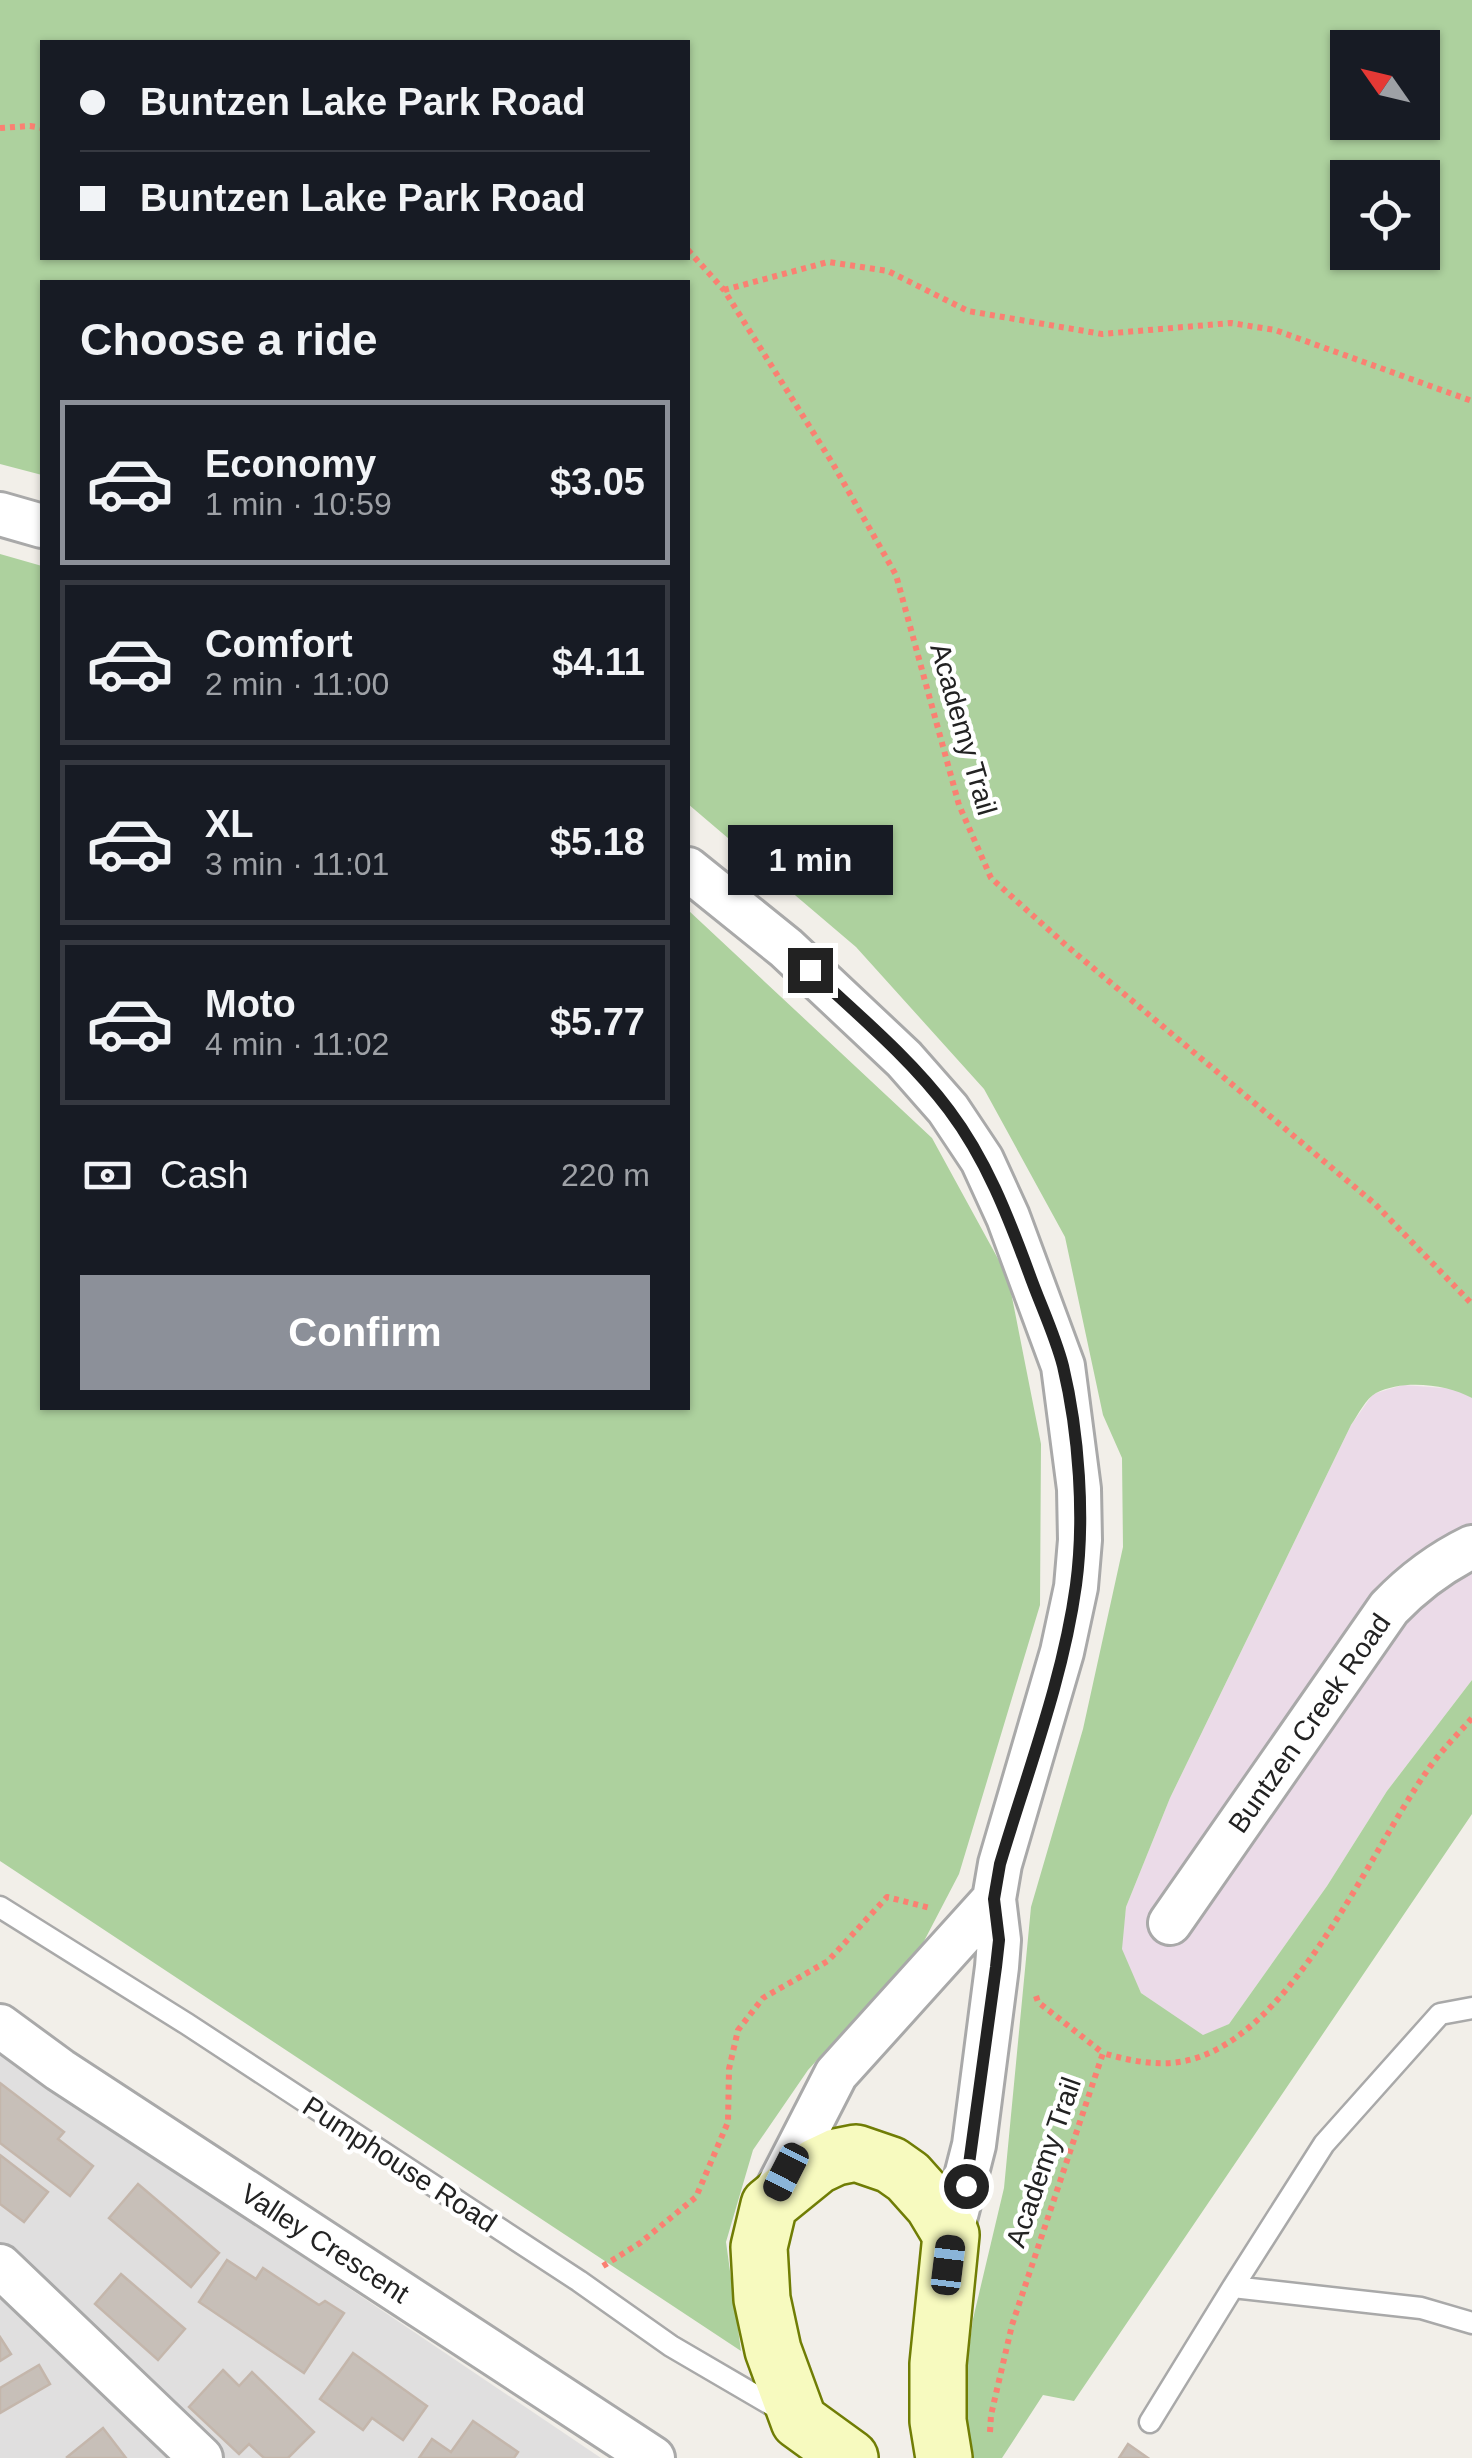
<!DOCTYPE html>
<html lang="en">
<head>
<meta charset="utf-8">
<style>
  :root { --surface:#171b24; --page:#242831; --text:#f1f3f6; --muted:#9ea1a6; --line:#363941; --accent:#8c9099 }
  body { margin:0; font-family:Helvetica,sans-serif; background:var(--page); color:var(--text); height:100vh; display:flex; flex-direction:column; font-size:38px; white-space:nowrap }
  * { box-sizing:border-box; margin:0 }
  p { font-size:32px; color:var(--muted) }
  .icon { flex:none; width:55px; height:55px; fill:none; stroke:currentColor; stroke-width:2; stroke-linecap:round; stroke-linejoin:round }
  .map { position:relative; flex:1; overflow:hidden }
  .details { position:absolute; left:40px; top:280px; width:650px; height:1130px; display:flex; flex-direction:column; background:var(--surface); border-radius:0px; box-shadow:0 2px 8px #0004 }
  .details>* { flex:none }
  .guide { position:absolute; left:40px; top:40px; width:650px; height:220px; border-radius:0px; box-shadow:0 2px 8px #0004; display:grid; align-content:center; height:220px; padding:0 40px; background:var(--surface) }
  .needle { width:65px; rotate:304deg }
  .buttons { position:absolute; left:1330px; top:30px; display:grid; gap:20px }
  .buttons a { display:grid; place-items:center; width:110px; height:110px; border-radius:0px; background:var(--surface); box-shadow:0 2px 8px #0004; font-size:50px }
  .end { position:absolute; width:45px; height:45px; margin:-22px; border:12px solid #222; background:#fff; box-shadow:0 0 0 5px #fff }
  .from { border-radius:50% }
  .bubble { position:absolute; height:70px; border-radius:0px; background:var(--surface); box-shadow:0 2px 8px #0004; font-size:32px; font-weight:700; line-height:70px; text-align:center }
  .car { position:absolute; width:30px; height:60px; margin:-30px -15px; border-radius:12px; box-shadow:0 0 8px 2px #0007; background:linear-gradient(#222 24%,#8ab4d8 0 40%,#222 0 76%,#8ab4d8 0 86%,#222 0) }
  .guide b { display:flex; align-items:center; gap:35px; height:95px; font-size:38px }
  .guide b+b { border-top:2px solid var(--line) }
  .guide i { width:25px; height:25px; background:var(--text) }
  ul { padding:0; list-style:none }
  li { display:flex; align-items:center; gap:30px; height:165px; margin:0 20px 15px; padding:0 20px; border:5px solid var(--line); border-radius:0px }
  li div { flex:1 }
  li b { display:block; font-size:38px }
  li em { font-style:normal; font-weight:700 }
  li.active { border-color:var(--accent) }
  li>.icon { width:90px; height:90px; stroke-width:1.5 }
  h2 { padding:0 40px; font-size:45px; line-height:120px }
  .pay { display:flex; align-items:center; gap:25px; height:110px; padding:0 40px; font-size:38px }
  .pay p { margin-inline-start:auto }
  .button { display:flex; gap:20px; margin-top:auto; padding:20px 40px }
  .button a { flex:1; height:115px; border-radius:0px; background:var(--accent); color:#fff; font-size:40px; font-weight:700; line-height:115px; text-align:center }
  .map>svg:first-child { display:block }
  .residential { fill:#e0dfdf }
  .industrial { fill:#ebdbe8 }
  .forest { fill:#add19e; fill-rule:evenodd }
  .building { fill:#c7bfb8; stroke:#c4b6ab; stroke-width:2.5 }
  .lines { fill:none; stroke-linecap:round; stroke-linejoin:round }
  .lane-casing { stroke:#a9a9a9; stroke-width:25 }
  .street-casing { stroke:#a9a9a9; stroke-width:48 }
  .secondary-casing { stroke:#707d05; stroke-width:60 }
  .path { stroke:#fa8072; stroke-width:6; stroke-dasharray:5 5; stroke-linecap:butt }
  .lane { stroke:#fff; stroke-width:20 }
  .street { stroke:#fff; stroke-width:42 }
  .secondary { stroke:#f7fabf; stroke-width:55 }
  .route { stroke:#222; stroke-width:12 }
  .labels { text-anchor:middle; stroke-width:9; stroke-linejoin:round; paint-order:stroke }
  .street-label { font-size:28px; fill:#222; stroke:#fff }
</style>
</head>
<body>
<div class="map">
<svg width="1472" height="2458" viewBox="0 0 1472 2458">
  <rect width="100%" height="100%" fill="#f2efe9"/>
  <path class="residential" d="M 0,2053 L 601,2458 L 0,2458 Z"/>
  <path class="industrial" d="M 1403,1385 L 1457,1389 L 1472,1398 L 1472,1680 L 1387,1791 L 1327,1886 L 1229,2024 L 1203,2036 L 1141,1993 L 1121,1949 L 1126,1907 L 1170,1798 L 1351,1425 L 1373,1394 Z"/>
  <path class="forest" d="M 0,0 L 1472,0 L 1472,1398 C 1447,1384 1403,1379 1376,1393 C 1366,1398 1358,1415 1351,1425 L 1170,1798 L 1126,1907 L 1122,1949 L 1141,1993 L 1203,2035 L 1229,2024 L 1327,1886 L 1387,1791 L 1472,1680 L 1472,1814 L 1074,2401 L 1043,2395 L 1002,2458 L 974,2458 L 963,2397 L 973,2319 L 1004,2188 L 1031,1907 L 1083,1729 L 1123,1547 L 1122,1458 L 1103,1415 L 1065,1237 L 984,1089 L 856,947 L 688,804 L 688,282 L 42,282 L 42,475 L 0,464 ZM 42,42 L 688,42 L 688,258 L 42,258 ZM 1348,48 L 1422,48 L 1422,122 L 1348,122 ZM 1348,178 L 1422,178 L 1422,252 L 1348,252 Z
    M 0,554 L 42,566 L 42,1408 L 688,1408 L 688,910 L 932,1138 L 1008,1277 L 1041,1444 L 1040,1605 L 959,1874 L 922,1945 L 808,2070 L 753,2150 L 726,2242 L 741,2351 L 0,1861 Z"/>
  <path class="building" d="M 0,2083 L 64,2132 L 58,2139 L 93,2166 L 70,2196 L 0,2143 Z
    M 0,2155 L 48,2192 L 24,2222 L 0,2204 Z
    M 138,2184 L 219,2253 L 191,2287 L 109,2218 Z
    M 227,2260 L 256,2279 L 263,2268 L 319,2305 L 325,2301 L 344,2313 L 304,2373 L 199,2302 Z
    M 121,2274 L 185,2329 L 158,2360 L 95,2304 Z
    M 0,2337 L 11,2354 L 0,2361 Z
    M 353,2353 L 427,2406 L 403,2440 L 372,2418 L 363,2430 L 320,2399 Z
    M 39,2365 L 50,2384 L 0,2413 L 0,2388 Z
    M 223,2370 L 239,2386 L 252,2372 L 314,2432 L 288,2458 L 264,2458 L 249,2444 L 239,2454 L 189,2407 Z
    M 473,2421 L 518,2452 L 514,2458 L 419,2458 L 432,2439 L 451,2452 Z
    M 103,2428 L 126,2458 L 68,2458 L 67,2457 Z
    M 1128,2444 L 1148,2458 L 1119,2458 Z"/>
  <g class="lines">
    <g class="lane-casing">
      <path id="lane" d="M 0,1907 L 187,2024 L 579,2281 L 671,2346 L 784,2412
        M 1472,2008 L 1440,2014 L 1324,2144 L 1233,2287 L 1421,2308 L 1472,2323
        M 1150,2422 L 1233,2287"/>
    </g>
    <g class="street-casing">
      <path id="street" d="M 0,514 L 42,526
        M 688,869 L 786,948 L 904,1059 L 948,1109 L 982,1160 L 1008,1217 L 1063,1366 L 1079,1489 L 1080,1540 L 1076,1587 L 1062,1652 L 1000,1864 L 994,1899 L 999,1940 L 997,1967 L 974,2145 L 951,2235
        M 1170,1923 L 1389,1608 C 1414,1582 1439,1563 1472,1547
        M 0,2026 L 60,2070 L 653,2458
        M 775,2193 L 836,2074 L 994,1899
        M 0,2266 L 201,2458"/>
    </g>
    <g class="secondary-casing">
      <path id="secondary" d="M 850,2458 L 799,2421 L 773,2350 L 762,2299 L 759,2247 L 769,2205 L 817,2166 L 836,2157 L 856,2153 L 891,2165 L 908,2177 L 933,2205 L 951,2235 L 938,2364 L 938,2421 L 944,2458"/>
    </g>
    <path class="path" d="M 0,128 L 30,126 L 42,128
      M 688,250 L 724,290 L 833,464 L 896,575 L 959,805 L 991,878 L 1068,947 L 1375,1204 L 1472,1304
      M 724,290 L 828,262 L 888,271 L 968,311 L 1102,334 L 1231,323 L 1275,330 L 1472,401
      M 1036,1996 L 1038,2002 L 1103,2053
      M 603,2266 L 640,2243 L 696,2197 L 728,2122 L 729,2069 L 738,2030 L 763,1998 L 828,1961 L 887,1897 L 930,1908
      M 990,2432 L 991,2415 L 1012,2325 L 1103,2053 C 1126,2060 1155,2066 1179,2062 C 1289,2046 1368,1854 1427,1771 C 1440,1752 1457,1735 1472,1718"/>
    <use href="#lane" class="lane"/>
    <use href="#street" class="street"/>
    <use href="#secondary" class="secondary"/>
  </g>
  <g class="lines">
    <path class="route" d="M 810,970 C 857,1014 910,1058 949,1110 C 986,1159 1008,1216 1029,1273 C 1040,1304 1055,1335 1063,1366 C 1079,1433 1085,1518 1076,1585 C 1063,1680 1027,1773 1000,1864 L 994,1899 L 999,1940 L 996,1967 L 966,2186"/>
  </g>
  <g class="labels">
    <g class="street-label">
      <text transform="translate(964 729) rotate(74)" y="10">Academy Trail</text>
      <text transform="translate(1309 1723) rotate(-55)" y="10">Buntzen Creek Road</text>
      <text transform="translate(1043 2162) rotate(-71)" y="10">Academy Trail</text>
      <text transform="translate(400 2164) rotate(33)" y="10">Pumphouse Road</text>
      <text transform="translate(325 2243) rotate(33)" y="10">Valley Crescent</text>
    </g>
  </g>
</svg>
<div class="buttons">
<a><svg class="needle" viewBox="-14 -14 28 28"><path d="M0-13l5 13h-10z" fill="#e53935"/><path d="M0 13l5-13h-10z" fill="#9ea1a6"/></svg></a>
<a><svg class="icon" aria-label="locate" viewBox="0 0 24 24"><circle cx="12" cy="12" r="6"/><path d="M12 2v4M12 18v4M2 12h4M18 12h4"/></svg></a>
</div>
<i class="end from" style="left:966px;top:2186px"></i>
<i class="end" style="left:810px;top:970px"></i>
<div class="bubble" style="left:728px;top:825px;width:165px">1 min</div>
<i class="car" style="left:786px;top:2172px;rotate:207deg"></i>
<i class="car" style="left:948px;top:2265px;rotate:7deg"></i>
<div class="guide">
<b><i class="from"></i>Buntzen Lake Park Road</b>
<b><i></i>Buntzen Lake Park Road</b>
</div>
<section class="details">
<h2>Choose a ride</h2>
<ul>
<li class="active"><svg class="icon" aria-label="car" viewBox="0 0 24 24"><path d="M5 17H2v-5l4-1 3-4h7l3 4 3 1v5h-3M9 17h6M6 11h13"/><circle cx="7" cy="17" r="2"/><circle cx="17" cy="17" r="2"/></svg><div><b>Economy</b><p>1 min · 10:59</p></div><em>$3.05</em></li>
<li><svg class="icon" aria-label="car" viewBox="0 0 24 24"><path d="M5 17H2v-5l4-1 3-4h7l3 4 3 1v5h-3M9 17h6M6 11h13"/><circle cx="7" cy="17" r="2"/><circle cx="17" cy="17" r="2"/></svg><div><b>Comfort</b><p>2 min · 11:00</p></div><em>$4.11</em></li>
<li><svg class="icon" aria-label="car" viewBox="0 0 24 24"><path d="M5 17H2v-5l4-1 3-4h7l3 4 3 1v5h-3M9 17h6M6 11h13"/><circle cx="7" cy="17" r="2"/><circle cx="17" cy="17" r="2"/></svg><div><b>XL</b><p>3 min · 11:01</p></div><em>$5.18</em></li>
<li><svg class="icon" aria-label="car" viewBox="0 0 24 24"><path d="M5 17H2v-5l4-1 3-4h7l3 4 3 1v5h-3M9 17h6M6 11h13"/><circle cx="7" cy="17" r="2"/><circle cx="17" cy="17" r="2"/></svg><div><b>Moto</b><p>4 min · 11:02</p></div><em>$5.77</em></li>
</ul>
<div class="pay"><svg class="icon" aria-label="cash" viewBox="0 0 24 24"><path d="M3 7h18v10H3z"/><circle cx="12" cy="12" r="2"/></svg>Cash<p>220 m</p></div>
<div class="button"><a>Confirm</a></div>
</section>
</div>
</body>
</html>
